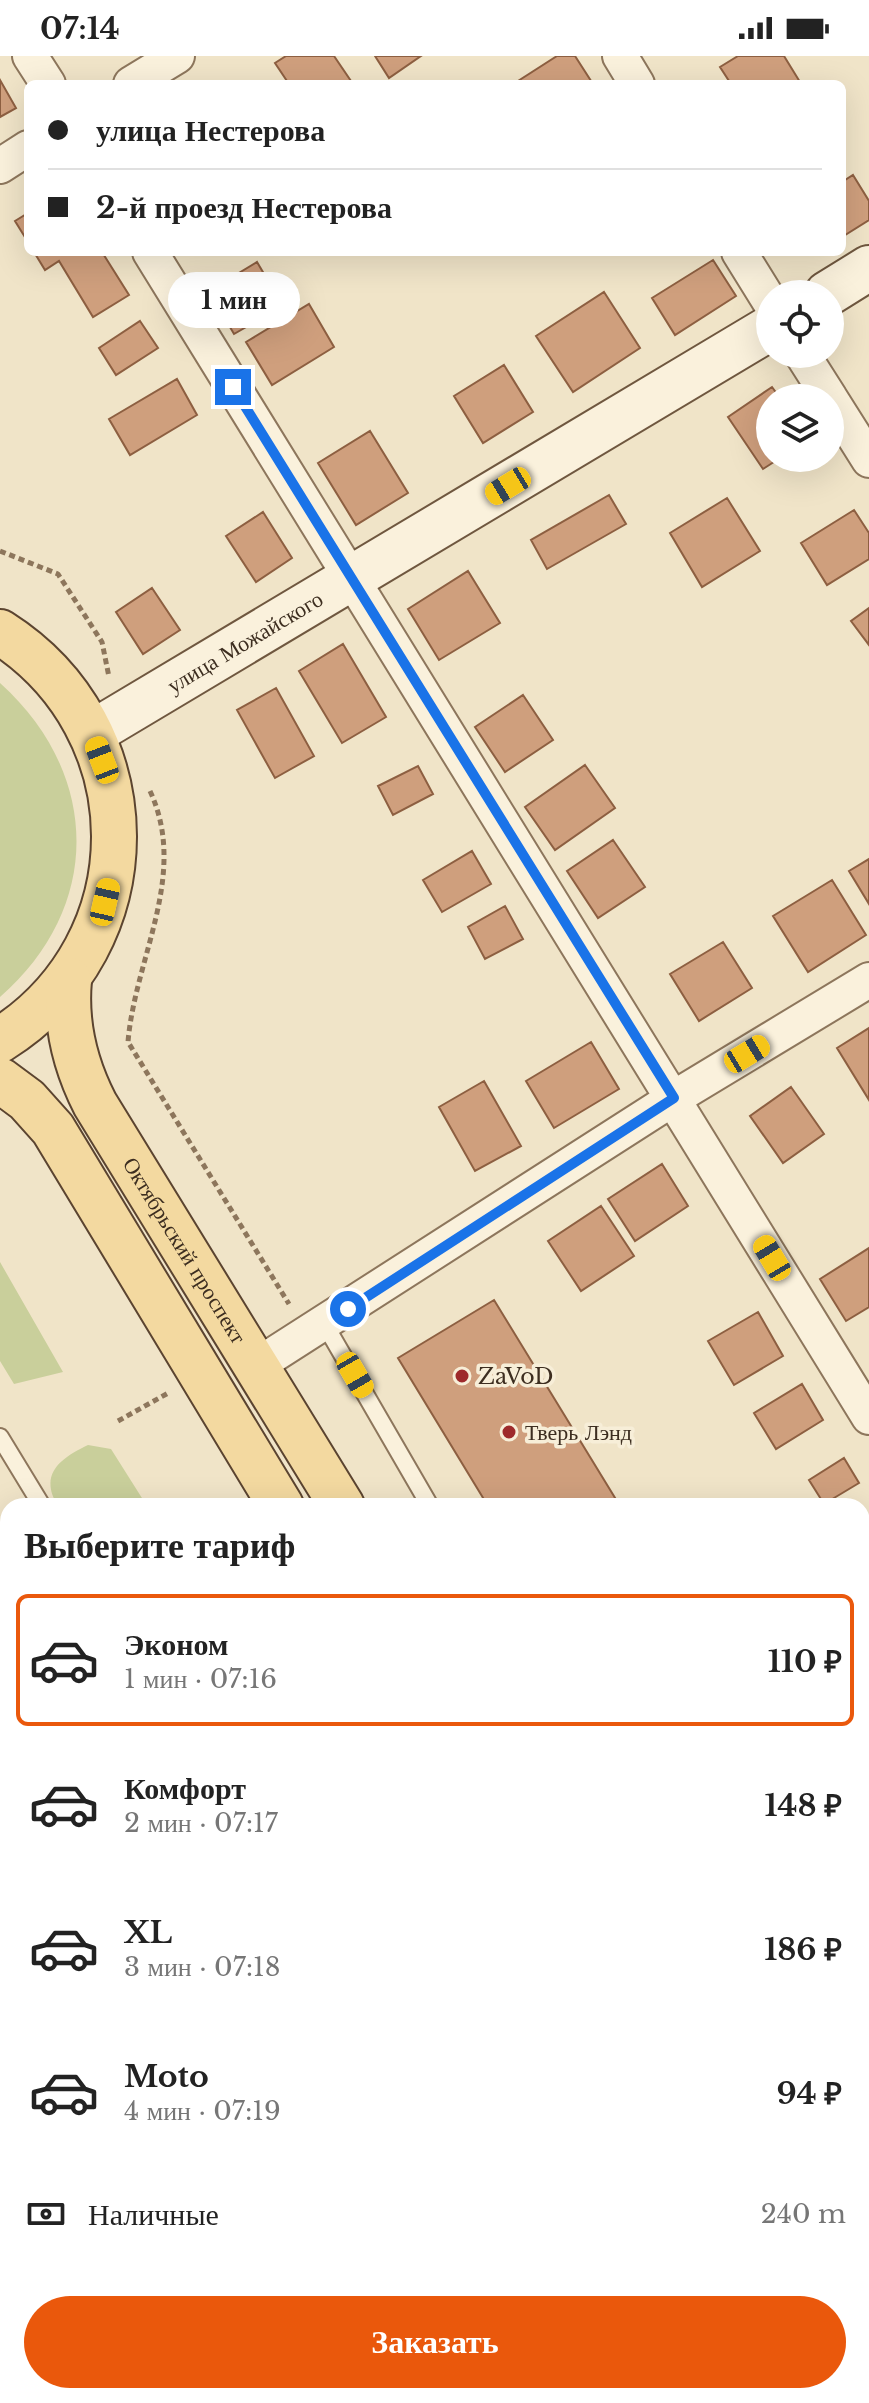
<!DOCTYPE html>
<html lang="ru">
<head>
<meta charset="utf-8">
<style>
  :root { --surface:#fff; --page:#f6f6f6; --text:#222; --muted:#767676; --line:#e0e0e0; --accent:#ea580c }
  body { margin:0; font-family:"Libre Baskerville",serif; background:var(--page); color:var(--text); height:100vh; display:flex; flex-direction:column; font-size:30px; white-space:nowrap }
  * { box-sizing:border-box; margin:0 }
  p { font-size:26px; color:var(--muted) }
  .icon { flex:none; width:44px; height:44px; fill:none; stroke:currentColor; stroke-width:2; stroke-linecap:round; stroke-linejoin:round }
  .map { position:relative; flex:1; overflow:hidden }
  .panel { position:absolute; left:0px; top:1442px; width:870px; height:906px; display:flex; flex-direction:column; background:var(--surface); border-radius:24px 24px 0 0; box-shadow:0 8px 32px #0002 }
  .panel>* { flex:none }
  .hud { position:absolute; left:24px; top:24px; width:822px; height:176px; border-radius:12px; box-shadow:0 8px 32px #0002; display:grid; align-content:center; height:176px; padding:0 24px; background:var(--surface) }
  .fabs { position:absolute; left:756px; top:224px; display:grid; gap:16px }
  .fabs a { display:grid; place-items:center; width:88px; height:88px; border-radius:50%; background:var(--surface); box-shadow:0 8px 32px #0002; font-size:40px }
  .end { position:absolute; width:36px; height:36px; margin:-18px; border:10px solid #1a73e8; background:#fff; box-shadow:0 0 0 4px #fff }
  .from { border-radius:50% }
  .bubble { position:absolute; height:56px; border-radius:28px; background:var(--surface); box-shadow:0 8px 32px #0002; font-size:26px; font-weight:700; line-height:56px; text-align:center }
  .car { position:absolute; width:24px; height:48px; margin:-24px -12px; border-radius:10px; box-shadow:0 0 6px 2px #0007; background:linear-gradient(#f5c518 24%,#345 0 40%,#f5c518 0 76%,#345 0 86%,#f5c518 0) }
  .hud b { display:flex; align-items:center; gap:28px; height:76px; font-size:30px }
  .hud b+b { border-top:2px solid var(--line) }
  .hud i { width:20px; height:20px; background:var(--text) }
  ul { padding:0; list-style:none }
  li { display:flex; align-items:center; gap:24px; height:132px; margin:0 16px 12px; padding:0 8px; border:4px solid transparent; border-radius:12px }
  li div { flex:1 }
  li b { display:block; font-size:30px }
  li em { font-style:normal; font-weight:700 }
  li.active { border-color:var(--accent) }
  li>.icon { width:72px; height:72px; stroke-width:1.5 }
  h2 { padding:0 24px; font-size:36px; line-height:96px }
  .pay { display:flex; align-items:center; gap:20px; height:88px; padding:0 24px; font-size:30px }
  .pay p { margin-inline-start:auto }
  .action { display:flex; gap:16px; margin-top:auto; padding:16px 24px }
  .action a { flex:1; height:92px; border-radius:48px; background:var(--accent); color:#fff; font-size:32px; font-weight:700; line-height:92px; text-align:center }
  .status { display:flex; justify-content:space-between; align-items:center; height:56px; padding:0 40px; background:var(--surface); direction:ltr }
  .status svg { height:22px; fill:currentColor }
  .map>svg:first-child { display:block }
  .green { fill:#c9cf9b }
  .building { fill:#cf9f7d; stroke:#8d5f41; stroke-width:2 }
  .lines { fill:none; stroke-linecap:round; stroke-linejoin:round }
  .lane-casing { stroke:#8d765c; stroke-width:20 }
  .street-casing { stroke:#8d765c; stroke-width:38 }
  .secondary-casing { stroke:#6f573f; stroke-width:48 }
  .primary-casing { stroke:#5b4430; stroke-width:48 }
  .path { stroke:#8d765c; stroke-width:5; stroke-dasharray:6 4; stroke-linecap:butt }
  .lane { stroke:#faf1dc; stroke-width:16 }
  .street { stroke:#faf1dc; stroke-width:34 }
  .secondary { stroke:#faf1dc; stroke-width:44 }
  .primary { stroke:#f3d9a0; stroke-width:44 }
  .route { stroke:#1a73e8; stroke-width:10 }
  .poi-dot { fill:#9e2a2b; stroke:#f7eed8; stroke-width:3 }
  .labels { text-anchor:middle; stroke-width:7; stroke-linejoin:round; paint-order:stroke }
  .street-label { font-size:22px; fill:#3d2e20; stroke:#f7eed8 }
  .poi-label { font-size:22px; fill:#3d2e20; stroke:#f7eed8; text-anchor:start }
</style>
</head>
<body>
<div class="status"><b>07:14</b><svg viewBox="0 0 49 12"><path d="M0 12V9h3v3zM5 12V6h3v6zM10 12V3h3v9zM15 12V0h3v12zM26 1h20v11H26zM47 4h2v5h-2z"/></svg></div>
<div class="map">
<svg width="869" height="2347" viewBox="0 0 869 2347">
  <rect width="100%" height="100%" fill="#f0e4c8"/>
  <path class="green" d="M 0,627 C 101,718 103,851 0,941 Z
    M 0,1206 L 63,1316 L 14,1328 L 0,1305 Z
    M 88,1389 L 111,1393 L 147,1450 L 58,1450 C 38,1418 61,1402 88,1389 Z
    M 0,1548 L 8,1560 L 8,1681 L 0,1668 Z
    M 131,2340 L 466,2340 L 470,2347 L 118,2347 Z"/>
  <path class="building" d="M 286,0 L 334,0 L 353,28 L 289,28 L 275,7 Z
    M 375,0 L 421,0 L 389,22 Z
    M 557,0 L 575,0 L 593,28 L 520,28 L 518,25 Z
    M 738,0 L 784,0 L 800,26 L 731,28 L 720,11 Z
    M 0,24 L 16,52 L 0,61 Z
    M 853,119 L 869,145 L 869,164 L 842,181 L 842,126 Z
    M 28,157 L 28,186 L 15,165 Z
    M 34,196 L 102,196 L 129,239 L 93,261 L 59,205 L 45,214 Z
    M 713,204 L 736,240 L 675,279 L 652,242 Z
    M 257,206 L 283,250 L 234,278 L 209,235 Z
    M 604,236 L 640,292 L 573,336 L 536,280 Z
    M 309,248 L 334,291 L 272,329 L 246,286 Z
    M 140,265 L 158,292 L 116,319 L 99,292 Z
    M 504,309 L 533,356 L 483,387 L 454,340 Z
    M 177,323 L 197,359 L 130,399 L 109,363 Z
    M 772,331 L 780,342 L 770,342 L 770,402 L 780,402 L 763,413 L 728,361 Z
    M 370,375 L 408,437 L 356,469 L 318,407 Z
    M 609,439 L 626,468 L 547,513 L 531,484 Z
    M 727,442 L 760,495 L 702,531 L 670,477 Z
    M 854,454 L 869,477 L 869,503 L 827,529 L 801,487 Z
    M 263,456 L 292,502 L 256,526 L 226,480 Z
    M 468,515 L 500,567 L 439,604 L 408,553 Z
    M 152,532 L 180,574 L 143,598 L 116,556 Z
    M 869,552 L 869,589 L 851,565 Z
    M 343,588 L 386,661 L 342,687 L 299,615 Z
    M 276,632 L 314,700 L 275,722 L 237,654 Z
    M 523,639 L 553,684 L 505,716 L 475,671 Z
    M 585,709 L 615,752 L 555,794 L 525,751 Z
    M 418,710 L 433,738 L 393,759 L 378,730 Z
    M 613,784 L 645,831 L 598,862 L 567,815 Z
    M 472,795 L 491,828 L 442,856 L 423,824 Z
    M 869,803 L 869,848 L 849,815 Z
    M 832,824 L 866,879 L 808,916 L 773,860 Z
    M 505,850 L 523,883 L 485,903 L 468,871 Z
    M 723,886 L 752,932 L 699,965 L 670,918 Z
    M 869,972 L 869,1044 L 837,992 Z
    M 591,986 L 619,1033 L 554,1072 L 526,1025 Z
    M 484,1025 L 521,1090 L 475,1115 L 439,1051 Z
    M 791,1031 L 824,1078 L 783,1107 L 750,1060 Z
    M 662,1108 L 688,1150 L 635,1185 L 608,1143 Z
    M 601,1150 L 634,1200 L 581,1235 L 548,1185 Z
    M 869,1192 L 869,1251 L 846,1265 L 820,1223 Z
    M 494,1244 L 620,1450 L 488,1450 L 398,1302 Z
    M 758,1256 L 783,1300 L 734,1329 L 708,1285 Z
    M 802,1328 L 823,1364 L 776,1393 L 754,1357 Z
    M 844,1402 L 859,1427 L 824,1448 L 809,1424 Z
    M 862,1588 L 869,1599 L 869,1665 L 862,1669 Z
    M 0,1682 L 8,1695 L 8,1837 L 0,1824 Z
    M 869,1786 L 869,1833 L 862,1821 L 862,1790 Z
    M 5,2224 L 8,2319 L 0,2324 L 0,2227 Z"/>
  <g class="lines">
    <g class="lane-casing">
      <path id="lane" d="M 324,1267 L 430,1450
        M 0,1381 L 42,1450
        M 0,1904 L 8,1916
        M 0,2142 L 8,2137
        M 0,2163 L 8,2176
        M 117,2340 L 121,2347
        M 587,2340 L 592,2347
        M 56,2347 L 67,2340
        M 271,2347 L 282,2340"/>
    </g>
    <g class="street-casing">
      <path id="street" d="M 30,0 L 48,28
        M 620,0 L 637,28
        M 131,28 L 177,0
        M 0,110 L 28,92
        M 150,196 L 869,1361
        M 739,196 L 770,246
        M 802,298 L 830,342
        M 830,342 L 869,404
        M 256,1310 L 674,1042 L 869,924
        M 862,1720 L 869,1715"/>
    </g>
    <g class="secondary-casing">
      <g id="secondary">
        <path d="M 827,238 L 869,212"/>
        <path id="s1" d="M 92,677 L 770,272"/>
      </g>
    </g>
    <g class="primary-casing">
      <g id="primary">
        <path d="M 0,576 C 151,672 153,888 0,984"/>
        <path id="s2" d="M 69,924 C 65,968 75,1009 95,1048 L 342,1450"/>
        <path d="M 0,1024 L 27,1044 L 53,1073 L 281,1450"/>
        <path d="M 862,2297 L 869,2308"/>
        <path d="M 820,2340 L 824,2347"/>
      </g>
    </g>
    <path class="path" d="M 0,495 L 58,518 L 102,586 L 109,621
      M 150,735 C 189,819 135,901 128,986 L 289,1248
      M 118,1365 L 170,1336
      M 0,1484 L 8,1497
      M 522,2340 L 527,2347"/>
    <use href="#lane" class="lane"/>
    <use href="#street" class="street"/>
    <use href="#secondary" class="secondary"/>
    <use href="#primary" class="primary"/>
  </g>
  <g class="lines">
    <path class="route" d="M 233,331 L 674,1042 L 348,1253"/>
  </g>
  <g class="poi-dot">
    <circle cx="462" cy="1320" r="8"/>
    <circle cx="509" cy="1376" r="8"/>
  </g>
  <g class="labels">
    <g class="street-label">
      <text dy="8" stroke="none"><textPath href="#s1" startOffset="178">улица Можайского</textPath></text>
      <text dy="8" stroke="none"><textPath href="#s2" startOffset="300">Октябрьский проспект</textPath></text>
    </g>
    <g class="poi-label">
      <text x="478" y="1328">ZaVoD</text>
      <text x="525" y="1384">Тверь Лэнд</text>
    </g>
  </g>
</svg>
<div class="fabs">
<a><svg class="icon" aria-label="locate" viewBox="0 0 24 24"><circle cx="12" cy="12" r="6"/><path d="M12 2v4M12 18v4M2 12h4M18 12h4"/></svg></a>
<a><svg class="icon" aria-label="layers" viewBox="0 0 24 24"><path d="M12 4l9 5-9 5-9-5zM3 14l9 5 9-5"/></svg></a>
</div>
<i class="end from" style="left:348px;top:1253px"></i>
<i class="end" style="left:233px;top:331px"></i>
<div class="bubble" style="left:168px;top:216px;width:132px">1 мин</div>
<i class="car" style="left:508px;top:430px;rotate:239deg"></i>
<i class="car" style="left:102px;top:704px;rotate:339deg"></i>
<i class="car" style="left:105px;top:846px;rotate:13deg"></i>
<i class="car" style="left:747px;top:998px;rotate:59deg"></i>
<i class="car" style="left:772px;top:1202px;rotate:329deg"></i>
<i class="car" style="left:355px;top:1319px;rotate:150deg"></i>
<div class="hud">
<b><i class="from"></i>улица Нестерова</b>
<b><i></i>2-й проезд Нестерова</b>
</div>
<section class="panel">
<h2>Выберите тариф</h2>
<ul>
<li class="active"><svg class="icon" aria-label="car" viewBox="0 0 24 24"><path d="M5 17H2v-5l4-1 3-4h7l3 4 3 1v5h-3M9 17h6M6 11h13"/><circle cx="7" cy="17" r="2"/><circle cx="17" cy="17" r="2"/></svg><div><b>Эконом</b><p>1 мин · 07:16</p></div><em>110 ₽</em></li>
<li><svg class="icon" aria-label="car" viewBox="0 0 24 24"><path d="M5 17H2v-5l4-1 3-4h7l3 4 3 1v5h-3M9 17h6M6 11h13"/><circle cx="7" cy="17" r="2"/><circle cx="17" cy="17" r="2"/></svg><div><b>Комфорт</b><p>2 мин · 07:17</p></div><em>148 ₽</em></li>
<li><svg class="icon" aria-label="car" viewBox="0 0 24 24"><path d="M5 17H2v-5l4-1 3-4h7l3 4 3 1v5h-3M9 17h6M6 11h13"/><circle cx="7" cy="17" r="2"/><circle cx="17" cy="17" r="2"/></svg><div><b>XL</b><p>3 мин · 07:18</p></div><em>186 ₽</em></li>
<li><svg class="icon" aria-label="car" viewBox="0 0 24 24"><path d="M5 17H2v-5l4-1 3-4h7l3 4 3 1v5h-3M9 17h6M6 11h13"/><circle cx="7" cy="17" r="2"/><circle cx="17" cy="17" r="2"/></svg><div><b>Moto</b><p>4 мин · 07:19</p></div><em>94 ₽</em></li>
</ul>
<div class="pay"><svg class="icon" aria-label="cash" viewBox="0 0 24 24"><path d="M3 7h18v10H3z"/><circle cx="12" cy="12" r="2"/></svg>Наличные<p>240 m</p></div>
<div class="action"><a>Заказать</a></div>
</section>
</div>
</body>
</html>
